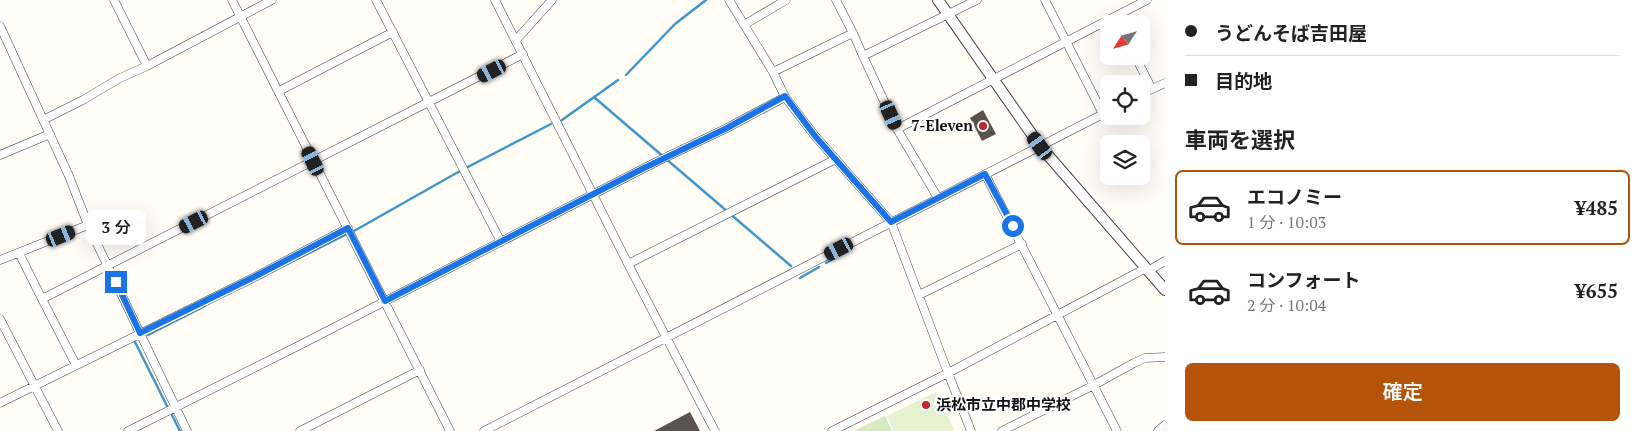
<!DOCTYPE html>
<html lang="ja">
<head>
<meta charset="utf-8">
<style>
  :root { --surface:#fff; --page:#f6f6f6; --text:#222; --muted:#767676; --line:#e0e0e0; --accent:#b45309 }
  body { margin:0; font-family:"PT Serif","Noto Sans JP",serif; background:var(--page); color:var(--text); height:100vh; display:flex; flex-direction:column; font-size:19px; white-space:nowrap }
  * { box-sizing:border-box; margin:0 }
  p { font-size:16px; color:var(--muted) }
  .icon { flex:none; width:28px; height:28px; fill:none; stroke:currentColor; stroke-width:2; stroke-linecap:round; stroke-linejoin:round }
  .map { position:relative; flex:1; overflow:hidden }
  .drawer { display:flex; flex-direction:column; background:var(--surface); width:475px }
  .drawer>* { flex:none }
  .top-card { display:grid; align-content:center; height:110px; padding:0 20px; background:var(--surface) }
  .needle { width:32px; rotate:234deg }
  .controls { position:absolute; left:1100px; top:15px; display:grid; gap:10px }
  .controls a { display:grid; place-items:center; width:50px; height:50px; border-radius:8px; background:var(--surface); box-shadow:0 5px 20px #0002; font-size:25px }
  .end { position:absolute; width:22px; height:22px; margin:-11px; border:6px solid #1a73e8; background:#fff; box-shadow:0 0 0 2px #fff }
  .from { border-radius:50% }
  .bubble { position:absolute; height:35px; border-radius:8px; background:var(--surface); box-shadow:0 5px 20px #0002; font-size:16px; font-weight:600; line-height:35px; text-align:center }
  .car { position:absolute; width:15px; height:30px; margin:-15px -8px; border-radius:6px; box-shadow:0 0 4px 1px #0007; background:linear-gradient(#222 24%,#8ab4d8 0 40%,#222 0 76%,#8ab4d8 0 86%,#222 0) }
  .top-card b { display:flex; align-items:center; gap:18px; height:48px; font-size:19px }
  .top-card b+b { border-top:1px solid var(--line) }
  .top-card i { width:12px; height:12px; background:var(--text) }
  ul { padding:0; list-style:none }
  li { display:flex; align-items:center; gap:15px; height:75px; margin:0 10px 8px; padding:0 10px; border:2px solid transparent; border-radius:8px }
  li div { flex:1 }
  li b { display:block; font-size:19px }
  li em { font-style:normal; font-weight:600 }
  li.current { border-color:var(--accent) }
  li>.icon { width:45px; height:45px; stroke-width:1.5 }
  h2 { padding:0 20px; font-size:22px; line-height:60px }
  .button { display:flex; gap:10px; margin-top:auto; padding:10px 20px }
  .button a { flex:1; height:58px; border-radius:8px; background:var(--accent); color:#fff; font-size:20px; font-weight:600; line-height:58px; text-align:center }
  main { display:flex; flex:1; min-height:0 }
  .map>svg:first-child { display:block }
  .green { fill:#d5ebbd }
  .pitch { fill:#e6f2cf }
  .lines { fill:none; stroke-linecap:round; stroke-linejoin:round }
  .stream { stroke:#3f96cf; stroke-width:2.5 }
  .building { fill:#5a524d }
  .minor-casing { stroke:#444; stroke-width:9 }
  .tertiary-casing { stroke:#444; stroke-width:12 }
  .minor { stroke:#fff; stroke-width:8 }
  .tertiary { stroke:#fff; stroke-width:10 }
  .route { stroke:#1a73e8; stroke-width:6 }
  .poi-dot { fill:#c4262e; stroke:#fff; stroke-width:2 }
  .labels { text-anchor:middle; stroke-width:5; stroke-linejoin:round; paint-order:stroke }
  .poi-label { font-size:15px; font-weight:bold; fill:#111; stroke:#fff; text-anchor:end }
</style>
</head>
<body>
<main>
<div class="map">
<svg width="1165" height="431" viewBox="0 0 1165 431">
  <rect width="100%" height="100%" fill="#fffdf5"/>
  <path class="green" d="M 885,416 L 892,431 L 854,431 Z"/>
  <path class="pitch" d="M 936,392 L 955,431 L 894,431 L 887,416 Z"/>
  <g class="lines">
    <path class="stream" d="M 626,75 L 675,24 L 706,0
      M 595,98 L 791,266
      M 562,120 L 618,80
      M 354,231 L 460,171 L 551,124
      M 826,263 L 840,255
      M 283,266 L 347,234
      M 800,278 L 819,267
      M 148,335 L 205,306
      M 135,342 L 167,406
      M 172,415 L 180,431"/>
  </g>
  <path class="building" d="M 983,110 L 996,134 L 982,141 L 970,118 Z
    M 690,412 L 700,431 L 654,431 Z"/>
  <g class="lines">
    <g class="minor-casing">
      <path id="minor" d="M 114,0 L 147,66
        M 232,0 L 450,431
        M 376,0 L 501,242
        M 495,0 L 628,264 L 715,431
        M 729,0 L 773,72
        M 836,0 L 853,33
        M 1045,0 L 1103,114
        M 744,25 L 786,0
        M 0,26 L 69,176 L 88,225 L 187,431
        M 516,40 L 552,0
        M 863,56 L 897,129 L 938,198
        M 1135,56 L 1152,89
        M 279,91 L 393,32
        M 1141,94 L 1165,83
        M 785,97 L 815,136 L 891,222 L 948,373 L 1146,268
        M 43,120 L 83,100 L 120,78 L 147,66 L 272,0
        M 897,129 L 1147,0
        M 0,155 L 50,134
        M 985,174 L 1117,431
        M 19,253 L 42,299 L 523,54
        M 0,260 L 88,225
        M 628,264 L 836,159
        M 1148,271 L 1165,261
        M 919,295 L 1022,244
        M 42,299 L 76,365
        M 0,319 L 58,431
        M 0,403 L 255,277 L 348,228
        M 128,431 L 298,346 L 658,161 L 727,128 L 785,97 L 773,72 L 853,33 L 863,56 L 977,0
        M 300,431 L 420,370
        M 484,431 C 693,326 900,217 1109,111
        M 832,431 L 948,373 L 971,431
        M 1002,431 L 1094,385 L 1134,363 L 1145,358 L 1165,357
        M 1158,431 L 1165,425"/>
    </g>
    <g class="tertiary-casing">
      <path id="tertiary" d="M 938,0 L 1040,146 L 1165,290"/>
    </g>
    <use href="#minor" class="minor"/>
    <use href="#tertiary" class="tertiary"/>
  </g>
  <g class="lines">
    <path class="route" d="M 116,282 L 140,333 L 254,277 L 348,228 L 385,301 L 642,169 L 727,128 L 785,96 L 815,136 L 891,222 L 985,174 L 1013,226"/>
  </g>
  <g class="poi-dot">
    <circle cx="983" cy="126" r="5"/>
    <circle cx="926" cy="405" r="5"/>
  </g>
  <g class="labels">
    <g class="poi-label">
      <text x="973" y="131">7-Eleven</text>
      <text x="936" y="410" text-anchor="start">浜松市立中郡中学校</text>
    </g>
  </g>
</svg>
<div class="controls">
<a><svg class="needle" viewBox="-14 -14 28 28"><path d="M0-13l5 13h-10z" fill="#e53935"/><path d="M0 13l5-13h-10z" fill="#767676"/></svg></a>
<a><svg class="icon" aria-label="locate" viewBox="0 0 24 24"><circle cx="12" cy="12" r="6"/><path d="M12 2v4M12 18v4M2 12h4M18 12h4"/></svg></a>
<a><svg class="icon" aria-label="layers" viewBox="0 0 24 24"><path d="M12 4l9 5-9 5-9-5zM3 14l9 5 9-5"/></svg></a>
</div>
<i class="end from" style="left:1013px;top:226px"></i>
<i class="end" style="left:116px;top:282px"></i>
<div class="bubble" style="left:86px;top:210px;width:60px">3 分</div>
<i class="car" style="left:492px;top:71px;rotate:243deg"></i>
<i class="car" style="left:891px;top:115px;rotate:156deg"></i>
<i class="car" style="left:1040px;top:146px;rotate:324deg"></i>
<i class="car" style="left:313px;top:161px;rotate:334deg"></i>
<i class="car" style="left:194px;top:222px;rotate:243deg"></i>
<i class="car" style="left:61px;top:236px;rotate:68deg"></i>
<i class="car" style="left:839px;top:249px;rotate:243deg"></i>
</div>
<section class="drawer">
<div class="top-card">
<b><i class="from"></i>うどんそば吉田屋</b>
<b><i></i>目的地</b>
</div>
<h2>車両を選択</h2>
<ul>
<li class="current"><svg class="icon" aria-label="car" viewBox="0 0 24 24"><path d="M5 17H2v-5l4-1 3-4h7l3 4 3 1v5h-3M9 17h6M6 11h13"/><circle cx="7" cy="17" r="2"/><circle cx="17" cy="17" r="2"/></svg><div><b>エコノミー</b><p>1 分 · 10:03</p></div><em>¥485</em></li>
<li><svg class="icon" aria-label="car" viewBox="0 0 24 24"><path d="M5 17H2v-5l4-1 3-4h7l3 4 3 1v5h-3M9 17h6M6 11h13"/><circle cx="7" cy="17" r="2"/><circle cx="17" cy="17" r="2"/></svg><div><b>コンフォート</b><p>2 分 · 10:04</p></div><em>¥655</em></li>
</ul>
<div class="button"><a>確定</a></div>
</section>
</main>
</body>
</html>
